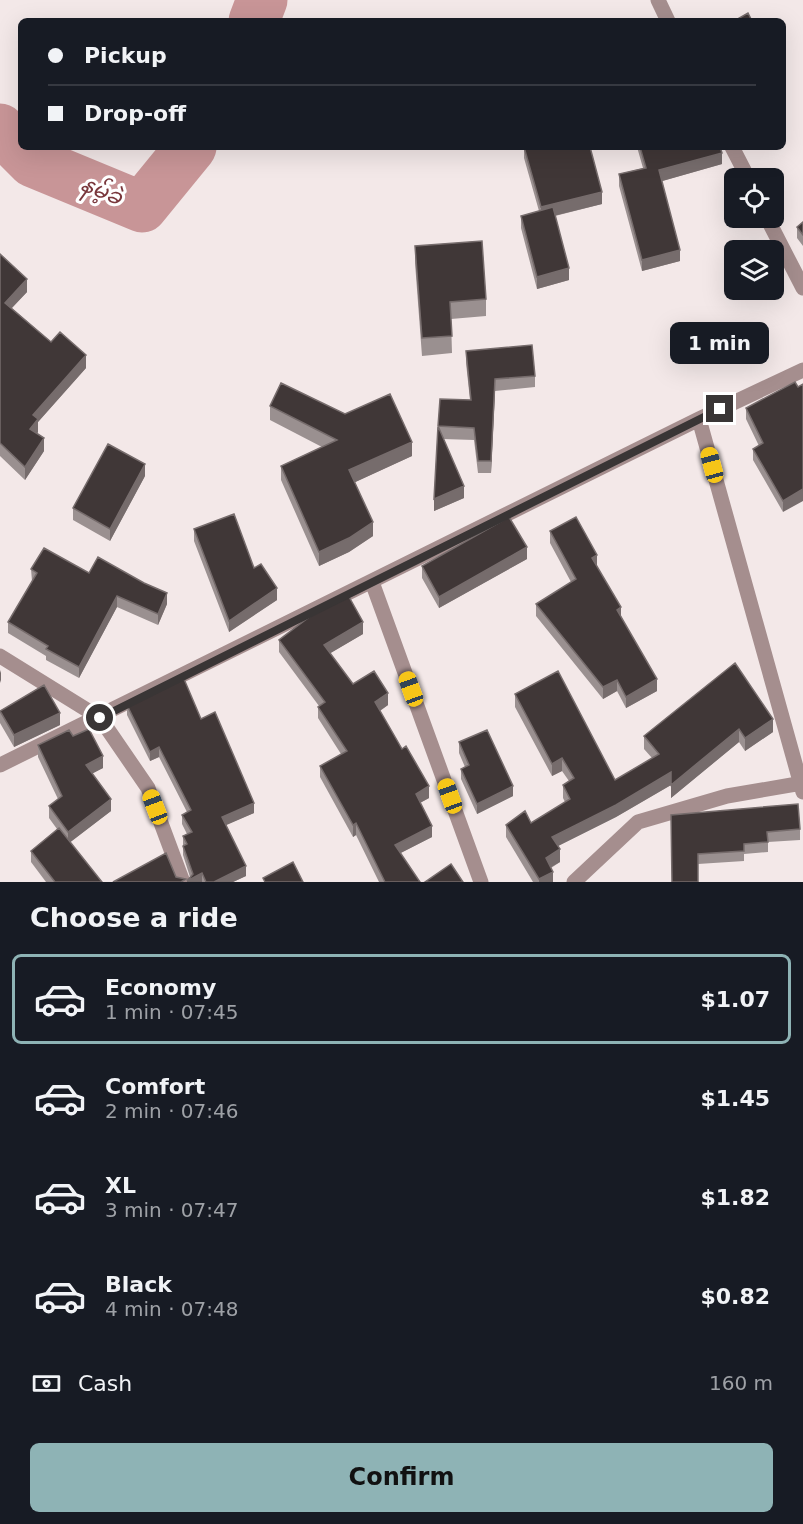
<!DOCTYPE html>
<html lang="en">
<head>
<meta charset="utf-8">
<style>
  :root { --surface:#171b24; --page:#242831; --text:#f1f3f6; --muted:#9ea1a6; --line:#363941; --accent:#8eb3b5 }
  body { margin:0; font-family:"DejaVu Sans","Noto Sans Myanmar",sans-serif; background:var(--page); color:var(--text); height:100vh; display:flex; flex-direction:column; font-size:22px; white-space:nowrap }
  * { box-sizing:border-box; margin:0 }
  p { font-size:20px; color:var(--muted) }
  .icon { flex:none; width:33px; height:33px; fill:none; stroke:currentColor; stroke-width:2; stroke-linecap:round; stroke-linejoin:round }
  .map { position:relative; height:882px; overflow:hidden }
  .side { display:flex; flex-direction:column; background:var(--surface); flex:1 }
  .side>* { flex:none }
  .top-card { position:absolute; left:18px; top:18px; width:768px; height:132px; border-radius:9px; box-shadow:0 6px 24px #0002; display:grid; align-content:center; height:132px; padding:0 30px; background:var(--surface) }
  .tools { position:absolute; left:724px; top:168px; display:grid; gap:12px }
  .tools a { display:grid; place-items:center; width:60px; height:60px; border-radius:9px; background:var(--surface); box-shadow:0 6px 24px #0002; font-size:30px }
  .end { position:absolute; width:27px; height:27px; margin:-14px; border:8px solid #393535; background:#fff; box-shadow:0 0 0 3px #fff }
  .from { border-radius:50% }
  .bubble { position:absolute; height:42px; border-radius:9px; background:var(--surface); box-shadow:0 6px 24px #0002; font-size:20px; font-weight:700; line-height:42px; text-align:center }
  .car { position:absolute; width:18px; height:36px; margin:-18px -9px; border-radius:8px; box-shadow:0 0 4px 2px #0007; background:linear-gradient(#f5c518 24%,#345 0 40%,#f5c518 0 76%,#345 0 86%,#f5c518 0) }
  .top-card b { display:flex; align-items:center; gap:21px; height:57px; font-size:22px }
  .top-card b+b { border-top:2px solid var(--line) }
  .top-card i { width:15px; height:15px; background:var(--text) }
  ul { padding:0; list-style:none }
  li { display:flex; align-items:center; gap:18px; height:90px; margin:0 12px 9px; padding:0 18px; border:3px solid transparent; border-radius:9px }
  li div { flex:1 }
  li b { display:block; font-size:22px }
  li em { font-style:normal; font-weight:700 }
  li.on { border-color:var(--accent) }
  li>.icon { width:54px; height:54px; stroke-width:1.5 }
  h2 { padding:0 30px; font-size:27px; line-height:72px }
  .pay { display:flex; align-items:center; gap:15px; height:66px; padding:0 30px; font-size:22px }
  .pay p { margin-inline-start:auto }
  .cta { display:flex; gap:12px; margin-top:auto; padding:12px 30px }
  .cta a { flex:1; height:69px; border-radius:9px; background:var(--accent); color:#111; font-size:24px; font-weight:700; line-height:69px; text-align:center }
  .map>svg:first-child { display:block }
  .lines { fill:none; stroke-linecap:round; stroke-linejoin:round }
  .river { stroke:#c89597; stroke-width:51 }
  .minor { stroke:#a58e8e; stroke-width:15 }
  .wall { fill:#9a9090 }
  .shaded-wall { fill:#766c6c }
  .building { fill:#403737; stroke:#766c6c; stroke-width:1.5 }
  .route { stroke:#393535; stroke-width:8 }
  .labels { text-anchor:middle; stroke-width:6; stroke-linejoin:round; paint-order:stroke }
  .water-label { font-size:22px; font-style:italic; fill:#79373c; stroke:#fff }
</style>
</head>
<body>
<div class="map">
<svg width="803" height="882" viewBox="0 0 803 882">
  <rect width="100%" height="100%" fill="#f3e8e8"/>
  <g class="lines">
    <path class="river" d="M 254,21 L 262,0
      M 0,129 L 33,162 L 142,207 L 191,147"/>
    <path class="minor" d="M 658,0 L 668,21
      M 732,147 L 748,178
      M 767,218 L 803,288
      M 699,419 L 803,792
      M 372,582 L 481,882
      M 0,656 L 100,718 L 148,788 L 183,882
      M 0,765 L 699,419 L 803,370
      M 574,882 L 638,822 L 727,796 L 803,783"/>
  </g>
  <path class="wall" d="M 524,147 L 602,204 L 555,216 L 569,280 L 537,289 L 521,228 L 521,216 L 539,211 L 524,158 Z
    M 637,147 L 720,147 L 722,164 L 662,181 L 680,261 L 642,271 L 619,186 L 619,174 L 643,168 Z
    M 803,222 L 803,246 L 797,238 L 797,227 Z
    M 415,246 L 486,299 L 486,316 L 451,319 L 452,353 L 422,356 L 415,263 Z
    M 0,254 L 27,292 L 12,308 L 51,342 L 86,368 L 38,422 L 38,432 L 37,434 L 44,451 L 25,480 L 0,456 Z
    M 466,351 L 535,376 L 535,387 L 495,391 L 491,473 L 478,473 L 474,440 L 443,439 L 464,498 L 434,511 L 440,399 L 470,400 L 466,363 Z
    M 795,382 L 783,512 L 753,460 L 753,449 L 759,446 L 746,419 L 746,408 Z
    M 270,406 L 412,456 L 355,482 L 373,536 L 349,552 L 319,566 L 281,480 L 281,466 L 322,447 L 270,420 Z
    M 145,476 L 110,541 L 73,520 L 73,508 Z
    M 194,529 L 254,568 L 277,600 L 229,632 L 194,541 Z
    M 550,531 L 597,566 L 657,691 L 626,708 L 617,691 L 603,699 L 536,616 L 536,604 L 571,582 L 550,543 Z
    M 527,559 L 439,608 L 422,578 L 422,566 Z
    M 31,569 L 89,573 L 167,604 L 158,625 L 117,607 L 79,678 L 46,660 L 46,656 L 8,633 L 8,622 L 32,581 Z
    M 363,634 L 330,653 L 353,684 L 388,705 L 380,711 L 429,798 L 420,803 L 432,837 L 400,853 L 420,882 L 379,882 L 356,835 L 353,837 L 320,777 L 320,766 L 341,754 L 318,718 L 318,707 L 319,706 L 279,652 L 279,640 Z
    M 735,663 L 773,732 L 745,751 L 739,742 L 671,798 L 671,785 L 616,817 L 558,846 L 560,862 L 551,868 L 553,882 L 533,882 L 506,837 L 506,825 L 531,823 L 565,802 L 563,798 L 563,785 L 569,781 L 562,771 L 552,776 L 515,707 L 515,694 L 615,780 L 652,758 L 644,749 L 644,736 Z
    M 127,705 L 201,719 L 254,813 L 225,825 L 246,876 L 233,882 L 187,882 L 190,877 L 183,855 L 183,836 L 187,834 L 182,824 L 182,815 L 187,812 L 159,757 L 150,761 L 127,715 Z
    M 0,711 L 60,725 L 14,747 L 0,723 Z
    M 73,736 L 103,768 L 92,773 L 111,811 L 70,842 L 102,882 L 46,882 L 31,862 L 31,851 L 57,829 L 49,818 L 49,806 L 58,799 L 38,757 L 38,745 Z
    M 459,742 L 513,796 L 477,814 L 461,779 L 461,769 L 465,767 L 459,753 Z
    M 671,815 L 800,829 L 800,840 L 768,842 L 768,852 L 744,854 L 744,861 L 698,864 Z"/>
  <path class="shaded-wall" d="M 722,153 L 722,164 L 659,182 L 659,170 Z
    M 602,192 L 602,204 L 541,219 L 541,207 Z
    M 680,250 L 680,261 L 642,271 L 642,260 Z
    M 569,268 L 569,280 L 537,289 L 537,277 Z
    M 27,279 L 27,292 L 5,315 L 5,303 Z
    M 86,355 L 86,368 L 38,422 L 38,432 L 30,442 L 30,429 L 33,415 Z
    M 495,379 L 495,391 L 491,473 L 491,461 Z
    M 44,438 L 44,451 L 25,480 L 25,467 Z
    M 412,442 L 412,456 L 349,485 L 349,470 Z
    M 145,464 L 145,476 L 110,541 L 110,529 Z
    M 464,486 L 464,498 L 434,511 L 434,499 Z
    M 803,489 L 803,501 L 783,512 L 783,501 Z
    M 373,522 L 373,536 L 349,552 L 319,566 L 319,552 Z
    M 527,547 L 527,559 L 439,608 L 439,597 Z
    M 597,555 L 597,567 L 592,558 Z
    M 277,588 L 277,600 L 229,632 L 229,621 Z
    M 167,593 L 167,604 L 158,625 L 158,614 Z
    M 117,596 L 117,607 L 79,678 L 79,667 Z
    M 621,607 L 621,619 L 617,610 Z
    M 363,622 L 363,634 L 324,657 L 324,645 Z
    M 1,670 L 1,680 L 0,683 L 0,673 Z
    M 657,679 L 657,691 L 626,708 L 626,697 Z
    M 617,680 L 617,691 L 603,699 L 603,687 Z
    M 388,693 L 388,705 L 375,714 L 375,702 Z
    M 60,713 L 60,725 L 14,747 L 14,735 Z
    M 773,719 L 773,732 L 745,751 L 745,738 Z
    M 739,729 L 739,742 L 671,798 L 671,785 Z
    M 159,747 L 159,757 L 150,761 L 150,752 Z
    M 103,756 L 103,768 L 86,777 L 86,765 Z
    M 562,758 L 562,771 L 552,776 L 552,764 Z
    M 671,772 L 671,785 L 616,817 L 552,849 L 552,837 Z
    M 429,786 L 429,798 L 416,805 L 416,794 Z
    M 513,786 L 513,796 L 477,814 L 477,804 Z
    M 111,799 L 111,811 L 68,844 L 68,832 Z
    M 254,803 L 254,813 L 222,827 L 222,817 Z
    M 356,823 L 356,835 L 353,837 L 353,825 Z
    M 432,826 L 432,837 L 395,856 L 395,845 Z
    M 560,849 L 560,862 L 546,870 L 546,858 Z
    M 246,866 L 246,876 L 233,882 L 214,882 Z
    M 553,872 L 553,882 L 539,882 L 539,879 Z
    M 202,873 L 202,882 L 187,882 L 187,881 Z"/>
  <path class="building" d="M 748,13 L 752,21 L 734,21 Z
    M 524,147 L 590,147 L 602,192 L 541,207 Z
    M 640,147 L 720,147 L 722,153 L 659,170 L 680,250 L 642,260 L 619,174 L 646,168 Z
    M 553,207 L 569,268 L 537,277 L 521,216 Z
    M 803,222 L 803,235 L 797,227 Z
    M 482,241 L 486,299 L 450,302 L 452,336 L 422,338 L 415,246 Z
    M 0,254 L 27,279 L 5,303 L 51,342 L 60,332 L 86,355 L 33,415 L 38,419 L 30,429 L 44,438 L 25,467 L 0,443 Z
    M 532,345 L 535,376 L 495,379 L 491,461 L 478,461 L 474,428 L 438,426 L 440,399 L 471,400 L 466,351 Z
    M 795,382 L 798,387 L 803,384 L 803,489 L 783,501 L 753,449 L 763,443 L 746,408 Z
    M 281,383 L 345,414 L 390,394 L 412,442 L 349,470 L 373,522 L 349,538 L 319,552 L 281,466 L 337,440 L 270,406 Z
    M 438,426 L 464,486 L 434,499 Z
    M 108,444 L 145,464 L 110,529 L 73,508 Z
    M 234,514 L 254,568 L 261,564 L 277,588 L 229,621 L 194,529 Z
    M 509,517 L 527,547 L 439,597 L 422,566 Z
    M 576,517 L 597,555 L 592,558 L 621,607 L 617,610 L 657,679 L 626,697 L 617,680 L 603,687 L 536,604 L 576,579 L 550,531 Z
    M 44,548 L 89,573 L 98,557 L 144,583 L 167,593 L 158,614 L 117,596 L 79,667 L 46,649 L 48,646 L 8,622 L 37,573 L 31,569 Z
    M 348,595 L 363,622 L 324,645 L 353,684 L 374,671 L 388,693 L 375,702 L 402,749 L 406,746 L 429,786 L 416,794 L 432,826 L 395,845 L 420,882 L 385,882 L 356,823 L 353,825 L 320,766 L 347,751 L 318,707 L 325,702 L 279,640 L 312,615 Z
    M 735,663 L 773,719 L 745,738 L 739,729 L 671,785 L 671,772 L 616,805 L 552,837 L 560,849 L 546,858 L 553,872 L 539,879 L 506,825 L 525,811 L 531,823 L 570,799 L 563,785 L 574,778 L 562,758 L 552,764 L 515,694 L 558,671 L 615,780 L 659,754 L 644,736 Z
    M 184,679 L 201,719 L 215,712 L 254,803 L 222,817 L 246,866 L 214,882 L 206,882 L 202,873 L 187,881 L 193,874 L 183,846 L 187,844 L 183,836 L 192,832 L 182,815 L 191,810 L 159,747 L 150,752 L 127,705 Z
    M 44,685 L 60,713 L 14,735 L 0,711 Z
    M 89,729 L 103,756 L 86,765 L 111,799 L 68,832 L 49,806 L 62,796 L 38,745 L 69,730 L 73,736 Z
    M 487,730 L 513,786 L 477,804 L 461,769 L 469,765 L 459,742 Z
    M 798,804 L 800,829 L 767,832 L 768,842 L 744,844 L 744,851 L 698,854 L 698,882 L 672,882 L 671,815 Z
    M 59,828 L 102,882 L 55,882 L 31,851 Z
    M 166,853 L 176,877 L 186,879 L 181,882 L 113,882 Z
    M 293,862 L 303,882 L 265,882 L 263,878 Z
    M 451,864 L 463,882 L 425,882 Z"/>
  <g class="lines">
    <path class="route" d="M 100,718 L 720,409"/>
  </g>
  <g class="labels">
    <g class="water-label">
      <text transform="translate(102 190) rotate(22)" y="8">နမ့်ခဲ</text>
    </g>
  </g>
</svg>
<div class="tools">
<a><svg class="icon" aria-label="locate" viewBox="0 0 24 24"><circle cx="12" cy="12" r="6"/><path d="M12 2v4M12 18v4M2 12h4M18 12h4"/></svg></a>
<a><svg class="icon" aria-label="layers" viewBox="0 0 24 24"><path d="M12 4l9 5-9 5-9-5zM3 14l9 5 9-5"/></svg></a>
</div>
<i class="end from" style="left:100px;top:718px"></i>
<i class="end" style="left:720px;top:409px"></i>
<div class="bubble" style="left:670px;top:322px;width:99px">1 min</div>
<i class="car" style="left:712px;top:465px;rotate:345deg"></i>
<i class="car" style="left:411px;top:689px;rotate:340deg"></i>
<i class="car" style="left:450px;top:796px;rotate:340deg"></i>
<i class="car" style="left:155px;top:807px;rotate:339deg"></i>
<div class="top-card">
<b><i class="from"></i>Pickup</b>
<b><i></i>Drop-off</b>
</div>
</div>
<section class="side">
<h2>Choose a ride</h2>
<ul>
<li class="on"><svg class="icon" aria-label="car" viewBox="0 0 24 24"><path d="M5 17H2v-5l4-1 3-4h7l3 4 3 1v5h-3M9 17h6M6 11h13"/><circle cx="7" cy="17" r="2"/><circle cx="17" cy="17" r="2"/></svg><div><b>Economy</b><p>1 min · 07:45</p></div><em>$1.07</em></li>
<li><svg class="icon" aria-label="car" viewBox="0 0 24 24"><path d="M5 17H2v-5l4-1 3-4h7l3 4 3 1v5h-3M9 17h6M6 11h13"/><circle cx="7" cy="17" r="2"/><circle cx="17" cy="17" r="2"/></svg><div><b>Comfort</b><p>2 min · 07:46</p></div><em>$1.45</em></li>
<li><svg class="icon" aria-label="car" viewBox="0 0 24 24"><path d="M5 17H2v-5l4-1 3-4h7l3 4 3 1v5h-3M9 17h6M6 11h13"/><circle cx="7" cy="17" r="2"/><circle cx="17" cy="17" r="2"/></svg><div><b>XL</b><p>3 min · 07:47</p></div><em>$1.82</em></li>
<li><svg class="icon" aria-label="car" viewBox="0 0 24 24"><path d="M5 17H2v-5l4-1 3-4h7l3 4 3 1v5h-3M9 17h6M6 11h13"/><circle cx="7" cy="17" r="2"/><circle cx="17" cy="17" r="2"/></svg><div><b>Black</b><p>4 min · 07:48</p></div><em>$0.82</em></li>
</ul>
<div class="pay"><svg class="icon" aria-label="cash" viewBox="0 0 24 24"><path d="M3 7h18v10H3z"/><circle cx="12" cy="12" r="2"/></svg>Cash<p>160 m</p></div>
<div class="cta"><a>Confirm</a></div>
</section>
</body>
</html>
